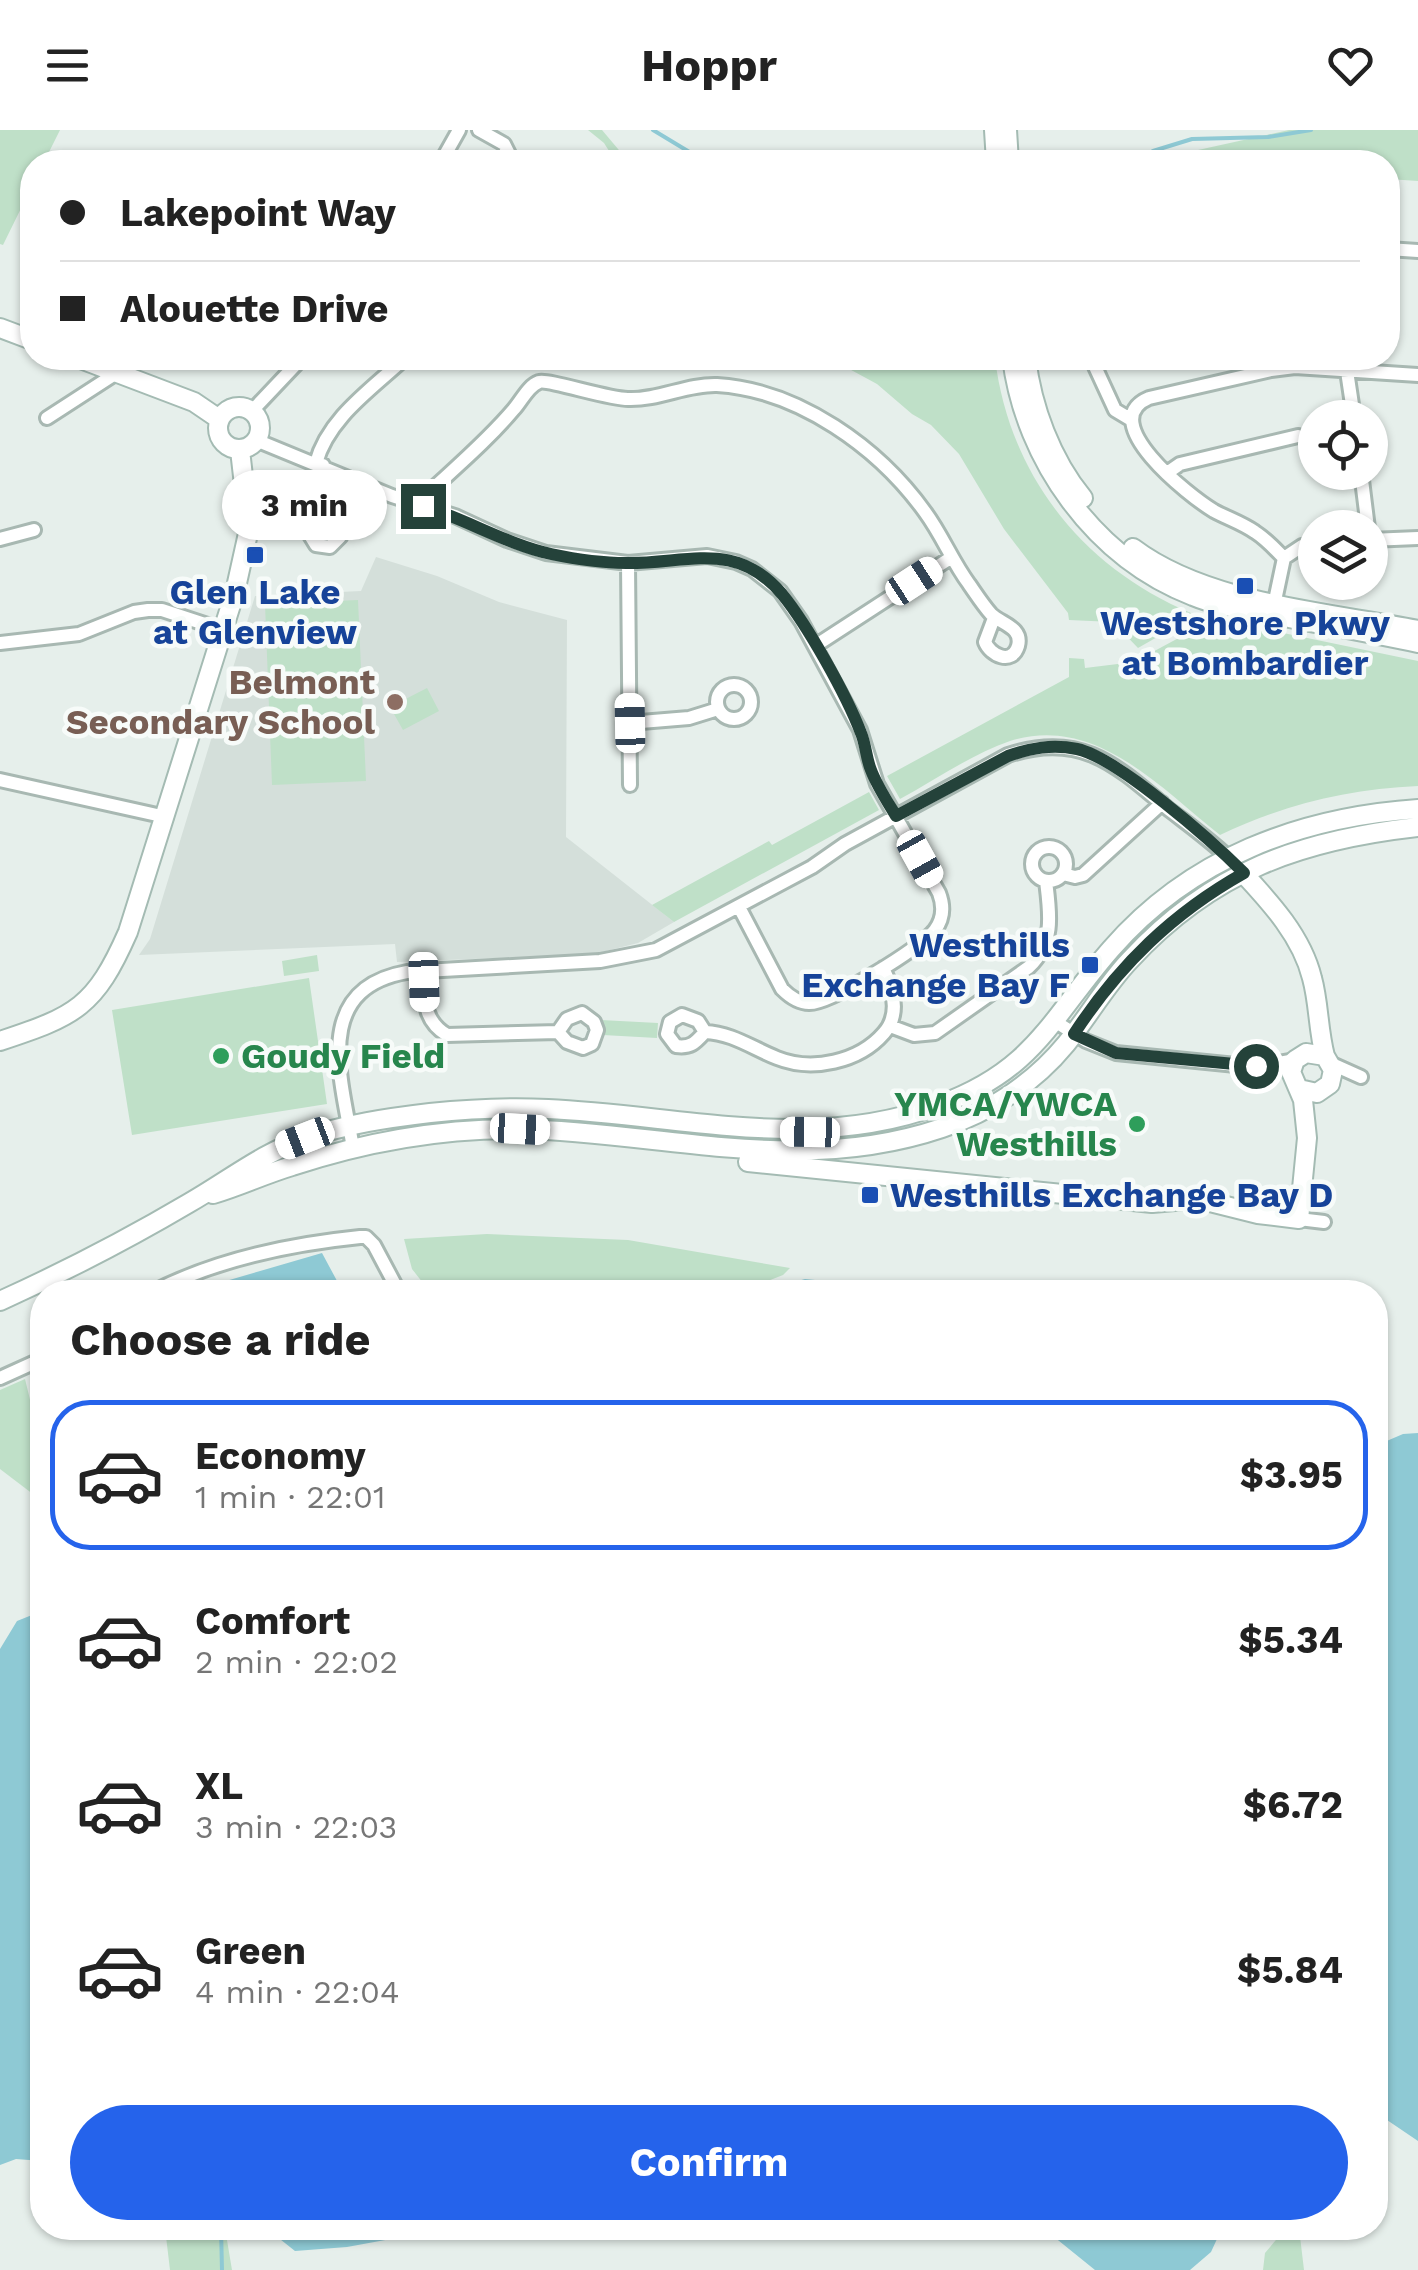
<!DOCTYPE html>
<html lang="en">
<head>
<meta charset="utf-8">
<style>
  :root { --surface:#fff; --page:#f6f6f6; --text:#222; --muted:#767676; --line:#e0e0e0; --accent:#2563eb }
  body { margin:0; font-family:"Work Sans",sans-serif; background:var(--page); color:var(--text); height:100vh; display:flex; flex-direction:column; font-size:38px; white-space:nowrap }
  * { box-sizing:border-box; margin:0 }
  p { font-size:32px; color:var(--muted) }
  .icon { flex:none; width:55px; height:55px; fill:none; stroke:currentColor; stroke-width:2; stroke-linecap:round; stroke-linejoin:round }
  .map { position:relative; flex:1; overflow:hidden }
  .details { position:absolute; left:30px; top:1150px; width:1358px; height:960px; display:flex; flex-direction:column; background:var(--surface); border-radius:40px; box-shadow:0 2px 8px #0004 }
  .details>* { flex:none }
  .hud { position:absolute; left:20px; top:20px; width:1380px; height:220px; border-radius:40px; box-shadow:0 2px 8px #0004; display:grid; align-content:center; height:220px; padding:0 40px; background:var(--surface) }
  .controls { position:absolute; left:1298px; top:270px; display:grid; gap:20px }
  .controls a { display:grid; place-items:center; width:90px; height:90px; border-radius:50%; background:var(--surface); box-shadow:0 2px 8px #0004; font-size:50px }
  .end { position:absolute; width:45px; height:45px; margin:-22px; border:12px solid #24423a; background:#fff; box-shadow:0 0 0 5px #fff }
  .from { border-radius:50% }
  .bubble { position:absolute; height:70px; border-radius:35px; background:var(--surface); box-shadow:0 2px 8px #0004; font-size:32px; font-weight:700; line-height:70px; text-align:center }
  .car { position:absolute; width:30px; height:60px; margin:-30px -15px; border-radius:12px; box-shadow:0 0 8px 2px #0007; background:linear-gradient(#fff 24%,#345 0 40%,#fff 0 76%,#345 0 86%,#fff 0) }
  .hud b { display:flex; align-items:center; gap:35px; height:95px; font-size:38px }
  .hud b+b { border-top:2px solid var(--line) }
  .hud i { width:25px; height:25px; background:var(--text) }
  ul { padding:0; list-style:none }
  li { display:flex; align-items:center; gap:30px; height:150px; margin:0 20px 15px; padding:0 20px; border:5px solid transparent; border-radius:40px }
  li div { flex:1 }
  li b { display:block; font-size:38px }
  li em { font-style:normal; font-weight:700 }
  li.active { border-color:var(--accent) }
  li>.icon { width:90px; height:90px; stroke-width:1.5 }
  h2 { padding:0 40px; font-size:45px; line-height:120px }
  .button { display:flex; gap:20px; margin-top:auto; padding:20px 40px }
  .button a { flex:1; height:115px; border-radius:60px; background:var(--accent); color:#fff; font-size:40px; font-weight:700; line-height:115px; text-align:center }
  header { display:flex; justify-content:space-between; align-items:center; height:130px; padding:0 40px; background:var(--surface); font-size:45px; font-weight:700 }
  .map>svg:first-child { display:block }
  .built { fill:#d4dfda }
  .green { fill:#bfe0c8 }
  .water { fill:#8ec9d4 }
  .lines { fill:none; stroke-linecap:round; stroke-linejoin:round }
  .stream { stroke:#8ec9d4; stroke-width:4 }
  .street-casing { stroke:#a8b8b2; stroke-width:18 }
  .secondary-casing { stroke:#a4bbb3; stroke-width:22 }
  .street { stroke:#fff; stroke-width:12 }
  .secondary { stroke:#fff; stroke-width:18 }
  .route { stroke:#24423a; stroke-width:12 }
  .transit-dot { fill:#1a4fb4; stroke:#f7fbf9; stroke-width:4 }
  .education-dot { fill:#8d6e63; stroke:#f7fbf9; stroke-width:4 }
  .leisure-dot { fill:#2e9e5b; stroke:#f7fbf9; stroke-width:4 }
  .labels { text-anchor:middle; stroke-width:9; stroke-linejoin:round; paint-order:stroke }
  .transit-label { font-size:35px; font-weight:bold; fill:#164399; stroke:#f7fbf9 }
  .education-label { font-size:35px; font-weight:bold; fill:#785e54; stroke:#f7fbf9; text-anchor:end }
  .leisure-label { font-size:35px; font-weight:bold; fill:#27864d; stroke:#f7fbf9; text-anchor:start }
</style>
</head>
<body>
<header><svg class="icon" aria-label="menu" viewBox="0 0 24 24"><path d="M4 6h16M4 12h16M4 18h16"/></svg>Hoppr<svg class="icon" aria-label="heart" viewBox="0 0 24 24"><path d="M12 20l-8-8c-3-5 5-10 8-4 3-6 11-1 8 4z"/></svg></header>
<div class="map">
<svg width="1418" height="2140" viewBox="0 0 1418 2140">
  <rect width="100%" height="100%" fill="#e6efeb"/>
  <path class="built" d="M 376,427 L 437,446 L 499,472 L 567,490 L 566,707 L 674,792 L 638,813 L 594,824 L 397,832 L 395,814 L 139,825 L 150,809 L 255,466 L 361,461 Z"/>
  <path class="green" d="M 0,0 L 60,0 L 44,32 L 32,32 L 32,56 L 3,115 L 0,114 Z
    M 588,0 L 602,0 L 629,32 L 616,32 L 604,13 Z
    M 1289,0 L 1418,0 L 1418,51 L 1388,49 L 1388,32 L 1174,32 L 1198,20 Z
    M 829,228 L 995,228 C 1009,345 1083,438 1191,483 L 1187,490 L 1138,518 L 1113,492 L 1069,490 L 1068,483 L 1004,399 L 959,324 L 931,295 L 912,284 L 877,254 Z
    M 358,470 L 366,651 L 272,655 L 265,474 Z
    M 1201,486 L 1418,531 L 1418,656 C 1347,659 1283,675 1220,705 C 1159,657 1095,584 1010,611 C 972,624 935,650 900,669 L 887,646 L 1069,547 L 1069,528 L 1084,529 L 1085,538 L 1134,532 L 1186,504 Z
    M 427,558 L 439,581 L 403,600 L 390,577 Z
    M 869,662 L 879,680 L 674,792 L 652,775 L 769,711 L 772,715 Z
    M 317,825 L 319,841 L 284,846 L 282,831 Z
    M 309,848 L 327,974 L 132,1005 L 112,880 Z
    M 601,890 L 658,893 L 657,908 L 603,905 Z
    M 487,1104 L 628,1110 L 790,1138 L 783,1145 L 740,1162 L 430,1162 L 412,1139 L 404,1109 Z
    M 25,1249 L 42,1319 L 42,1371 L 0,1339 L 0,1260 Z
    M 165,2098 L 225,2098 L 232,2140 L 170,2140 Z
    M 1286,2098 L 1299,2098 L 1304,2140 L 1263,2140 L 1265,2123 Z"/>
  <path class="water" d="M 322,1123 L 343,1162 L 188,1162 Z
    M 805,1149 L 875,1156 L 882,1162 L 758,1162 Z
    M 1418,1303 L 1418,2011 L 1387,1990 L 1375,1992 L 1375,1316 L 1403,1304 Z
    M 42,1481 L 42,2031 L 16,2029 L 0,2035 L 0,1519 L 17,1491 Z
    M 266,2098 L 638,2098 L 633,2105 L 515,2098 L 440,2100 L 347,2117 L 295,2121 Z
    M 1043,2098 L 1222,2098 L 1211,2122 L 1190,2140 L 1095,2140 Z"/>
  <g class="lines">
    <path class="stream" d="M 653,0 L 706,32
      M 1133,32 L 1153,21 L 1192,9 L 1268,7 L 1311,0
      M 932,236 L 934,228
      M 221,2098 L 222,2140"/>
    <g class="street-casing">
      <path id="street" d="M 479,0 L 504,14 L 513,32
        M 441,32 L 459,0
        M 1388,119 L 1418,121
        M 1091,228 L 1115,280 L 1130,289
        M 1347,241 L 1354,288
        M 251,282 L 302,228
        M 47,288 L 118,242
        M 256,310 L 392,366 L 455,386 L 507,410 L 546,423 L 628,433 L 707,426 L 736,432 L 752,439 L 780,461 L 801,491 L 860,600 L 877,654 L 939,763 C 944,776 944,788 935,800 C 922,817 830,874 809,873 C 798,873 790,867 782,859 L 739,777
        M 316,333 C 328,288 372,259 405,228
        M 1361,342 L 1368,398
        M 1167,343 L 1180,334 L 1298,306
        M 423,376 L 427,364 C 456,337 488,310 514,279 C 522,270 528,256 539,252 C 548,249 608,269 628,269 C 659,270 687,254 717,255 C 799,260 879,318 925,382 C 942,405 952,431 969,454 C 976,464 983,475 991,484 C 1001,494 1023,497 1018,516 C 1012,536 990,525 985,512 L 994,488
        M 322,381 L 308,402 L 316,415 L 330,417 L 340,407 C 335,375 305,381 323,335
        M 0,409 L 34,400
        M 1370,410 L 1418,408
        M 1284,428 C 1275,419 1266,409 1255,402 C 1242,393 1227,388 1214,381 C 1189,366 1094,291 1149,268 L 1271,240 L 1295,237 L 1418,245
        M 628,433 L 630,655
        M 1273,480 L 1284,428 L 1302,416 L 1315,413
        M 0,513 L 79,504 L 134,482 L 148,480 L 162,480 L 223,500
        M 815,516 L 952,427
        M717 572a17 17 0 1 1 34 0a17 17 0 1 1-34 0Z
        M 629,593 L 689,588 L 718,579
        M 0,650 L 166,687
        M1032 734a17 17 0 1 1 34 0a17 17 0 1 1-34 0Z
        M 1063,744 L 1075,747 L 1083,745 L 1162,673
        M 424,842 C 425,868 422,890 447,905 L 558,902
        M 582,883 L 594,892 L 597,900 L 592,914 L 583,918 L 567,912 L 558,902 L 567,889 Z
        M 682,885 L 698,891 L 705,902 C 695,913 691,918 676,916 L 667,904 L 670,892 Z
        M 1056,892 L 1086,911 L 1116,923 L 1256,937 L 1295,930
        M 890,896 L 914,905 L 935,903 L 1029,837 C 1055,812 1050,784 1046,751
        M 705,902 C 732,903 752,918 777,928 C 812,942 859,932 884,903 C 901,884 893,858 883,838
        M 1332,934 L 1361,947
        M 353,1018 C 342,951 310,859 407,842 L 600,831 L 656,820 L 812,737 L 845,714 L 1008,625 C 1080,601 1115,634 1167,678 C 1189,695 1213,712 1233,732
        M 1299,1089 L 1324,1092
        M 153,1162 C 215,1130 291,1114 360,1107 L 366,1107 L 374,1115 L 399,1162
        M 0,1248 L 42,1229"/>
    </g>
    <g class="secondary-casing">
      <path id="secondary" d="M 994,0 L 996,32
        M 1007,0 L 1009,32
        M 0,198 L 32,210
        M 78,228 L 194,272 L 219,289
        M 1012,228 C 1025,331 1095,428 1193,466 C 1217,476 1243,479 1268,484 C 1318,494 1368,502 1418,513
        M 1026,228 C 1032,277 1051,329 1083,368
        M218 298a21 21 0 1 1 42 0a21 21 0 1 1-42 0Z
        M 1133,418 C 1207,474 1328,482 1418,500
        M 1243,743 C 1271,773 1302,807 1312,848 C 1319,873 1318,900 1325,926
        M 0,911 C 76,886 95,877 128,802 L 235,462 L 249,399 L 240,320
        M 748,1032 L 1152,1073 L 1198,1069 L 1258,1084 L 1299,1089 L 1307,1008 L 1303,970 L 1291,942 L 1295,930 L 1306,923 L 1325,926 L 1333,940 L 1330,954 L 1317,963 L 1299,959
        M 213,1064 C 240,1056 265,1044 292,1036 C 365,1012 445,998 522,999 C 666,1003 800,1046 942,998 C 990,982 1034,953 1066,914 C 1088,887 1106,855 1130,830 C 1212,741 1301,710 1418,697
        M 0,1171 C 64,1142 128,1109 189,1073 C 229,1050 262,1023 306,1008 C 346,994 388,988 430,983 C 469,979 509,977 548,979 C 681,985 810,1023 939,975 C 1035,940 1050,889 1111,819 C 1190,728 1300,687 1418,679"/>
    </g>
    <use href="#street" class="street"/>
    <use href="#secondary" class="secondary"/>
  </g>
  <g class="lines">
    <path class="route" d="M 423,376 C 466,389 506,414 551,424 C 575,429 601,433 626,433 C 687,434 735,409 782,464 C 808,496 846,564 861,603 C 866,615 866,628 871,640 C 877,656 887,671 896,686 L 1008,626 C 1031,618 1052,614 1077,619 C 1118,628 1212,711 1244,743 C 1173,783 1119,835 1074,904 L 1116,923 L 1256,936"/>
  </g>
  <g class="transit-dot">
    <rect x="245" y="415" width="20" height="20" rx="5"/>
    <rect x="1235" y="446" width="20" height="20" rx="5"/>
    <rect x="1080" y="825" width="20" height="20" rx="5"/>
    <rect x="860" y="1055" width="20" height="20" rx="5"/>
  </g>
  <circle class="education-dot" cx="395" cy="572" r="10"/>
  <g class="leisure-dot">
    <circle cx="221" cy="926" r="10"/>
    <circle cx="1137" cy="994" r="10"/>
  </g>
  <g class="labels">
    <g class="transit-label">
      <text x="255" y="474">Glen Lake<tspan x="255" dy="40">at Glenview</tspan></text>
      <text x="1245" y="505">Westshore Pkwy<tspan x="1245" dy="40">at Bombardier</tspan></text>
      <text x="1070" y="827" text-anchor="end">Westhills<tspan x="1070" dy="40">Exchange Bay F</tspan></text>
      <text x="890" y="1077" text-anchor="start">Westhills Exchange Bay D</text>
    </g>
    <g class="education-label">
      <text x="375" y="564">Belmont<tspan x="375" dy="40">Secondary School</tspan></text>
    </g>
    <g class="leisure-label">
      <text x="241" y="938">Goudy Field</text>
      <text x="1117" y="986" text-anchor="end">YMCA/YWCA<tspan x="1117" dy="40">Westhills</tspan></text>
    </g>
  </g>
</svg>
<div class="controls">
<a><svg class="icon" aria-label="locate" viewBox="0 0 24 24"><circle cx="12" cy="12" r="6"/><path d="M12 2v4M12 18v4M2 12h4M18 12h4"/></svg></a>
<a><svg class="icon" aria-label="layers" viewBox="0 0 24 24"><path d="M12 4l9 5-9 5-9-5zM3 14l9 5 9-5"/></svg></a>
</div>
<i class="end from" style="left:1256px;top:936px"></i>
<i class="end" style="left:423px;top:376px"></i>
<div class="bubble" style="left:222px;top:340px;width:165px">3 min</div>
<i class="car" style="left:914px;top:451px;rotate:57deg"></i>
<i class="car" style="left:630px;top:593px;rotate:359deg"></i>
<i class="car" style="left:920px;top:729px;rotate:151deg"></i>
<i class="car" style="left:424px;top:852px;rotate:178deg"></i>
<i class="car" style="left:520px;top:999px;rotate:93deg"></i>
<i class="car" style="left:810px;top:1002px;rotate:271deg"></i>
<i class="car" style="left:305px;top:1008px;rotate:249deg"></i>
<div class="hud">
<b><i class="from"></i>Lakepoint Way</b>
<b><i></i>Alouette Drive</b>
</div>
<section class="details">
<h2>Choose a ride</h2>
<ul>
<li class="active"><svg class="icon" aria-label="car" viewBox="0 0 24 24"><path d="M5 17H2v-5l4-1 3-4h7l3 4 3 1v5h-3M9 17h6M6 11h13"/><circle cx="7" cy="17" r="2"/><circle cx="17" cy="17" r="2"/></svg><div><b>Economy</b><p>1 min · 22:01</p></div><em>$3.95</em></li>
<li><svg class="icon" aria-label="car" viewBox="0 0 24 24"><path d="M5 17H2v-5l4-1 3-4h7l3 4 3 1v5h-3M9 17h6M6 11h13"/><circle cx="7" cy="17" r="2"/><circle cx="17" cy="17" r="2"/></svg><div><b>Comfort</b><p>2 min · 22:02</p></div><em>$5.34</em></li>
<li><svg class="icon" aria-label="car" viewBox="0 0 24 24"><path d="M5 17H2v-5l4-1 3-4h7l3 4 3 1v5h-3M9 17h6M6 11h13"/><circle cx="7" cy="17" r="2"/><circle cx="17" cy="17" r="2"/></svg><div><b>XL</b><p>3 min · 22:03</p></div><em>$6.72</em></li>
<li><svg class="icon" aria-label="car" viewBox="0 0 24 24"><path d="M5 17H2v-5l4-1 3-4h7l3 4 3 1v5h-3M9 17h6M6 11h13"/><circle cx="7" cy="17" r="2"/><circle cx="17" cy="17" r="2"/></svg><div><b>Green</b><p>4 min · 22:04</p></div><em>$5.84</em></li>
</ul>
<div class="button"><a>Confirm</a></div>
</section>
</div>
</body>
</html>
